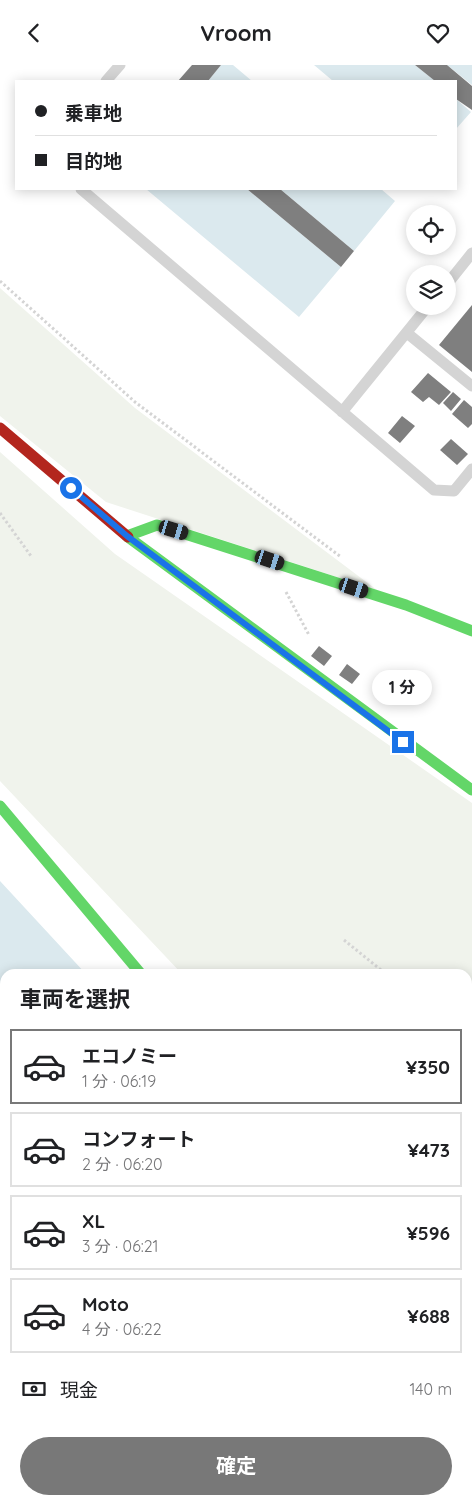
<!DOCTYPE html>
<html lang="ja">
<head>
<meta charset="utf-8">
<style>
  :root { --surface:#fff; --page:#f2f2f2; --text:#202124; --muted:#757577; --line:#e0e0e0; --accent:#787878 }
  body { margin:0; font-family:Quicksand,"Noto Sans JP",sans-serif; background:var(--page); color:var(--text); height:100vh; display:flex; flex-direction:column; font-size:19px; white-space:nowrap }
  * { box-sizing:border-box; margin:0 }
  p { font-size:16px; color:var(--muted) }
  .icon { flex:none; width:28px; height:28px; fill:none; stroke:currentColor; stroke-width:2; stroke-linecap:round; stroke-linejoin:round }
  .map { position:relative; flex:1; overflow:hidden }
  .side { position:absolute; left:0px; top:904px; width:472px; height:536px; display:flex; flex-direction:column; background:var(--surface); border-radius:15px 15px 0 0; box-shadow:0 2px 12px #0003 }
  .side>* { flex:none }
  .banner { position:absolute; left:15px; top:15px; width:442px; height:110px; border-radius:0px; box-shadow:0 2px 12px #0003; display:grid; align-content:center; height:110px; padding:0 20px; background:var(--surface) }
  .fabs { position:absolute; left:406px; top:140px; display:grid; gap:10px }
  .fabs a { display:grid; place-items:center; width:50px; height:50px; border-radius:50%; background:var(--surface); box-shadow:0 2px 12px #0003; font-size:25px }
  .end { position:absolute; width:22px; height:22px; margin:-11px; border:6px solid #1a73e8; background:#fff; box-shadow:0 0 0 2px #fff }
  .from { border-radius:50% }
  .bubble { position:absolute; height:35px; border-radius:18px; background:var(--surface); box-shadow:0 2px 12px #0003; font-size:16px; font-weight:700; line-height:35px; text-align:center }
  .car { position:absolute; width:15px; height:30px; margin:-15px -8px; border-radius:6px; box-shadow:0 0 4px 1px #0007; background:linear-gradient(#222 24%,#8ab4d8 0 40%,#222 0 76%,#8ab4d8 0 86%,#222 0) }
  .banner b { display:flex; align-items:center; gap:18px; height:48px; font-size:19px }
  .banner b+b { border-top:1px solid var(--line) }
  .banner i { width:12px; height:12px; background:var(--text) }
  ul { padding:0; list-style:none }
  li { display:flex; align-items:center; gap:15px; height:75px; margin:0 10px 8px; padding:0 10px; border:2px solid var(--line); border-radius:0px }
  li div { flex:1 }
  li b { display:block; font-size:19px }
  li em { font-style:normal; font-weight:700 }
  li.selected { border-color:var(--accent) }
  li>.icon { width:45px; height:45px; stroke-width:1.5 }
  h2 { padding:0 20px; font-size:22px; line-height:60px }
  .pay { display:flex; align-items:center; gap:12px; height:55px; padding:0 20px; font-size:19px }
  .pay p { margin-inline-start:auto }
  .action { display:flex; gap:10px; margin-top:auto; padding:10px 20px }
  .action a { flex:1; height:58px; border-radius:30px; background:var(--accent); color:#fff; font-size:20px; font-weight:700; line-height:58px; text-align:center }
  header { display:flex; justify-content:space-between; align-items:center; height:65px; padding:0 20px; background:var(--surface); font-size:22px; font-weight:700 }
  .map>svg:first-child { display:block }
  .green { fill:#f0f3ec }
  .water { fill:#dbe9ee }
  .building { fill:#7f7f7f }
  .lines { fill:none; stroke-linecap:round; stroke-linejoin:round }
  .path { stroke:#d4d4d4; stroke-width:3; stroke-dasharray:2.5 2.5; stroke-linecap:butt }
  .lane { stroke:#d4d4d4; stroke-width:11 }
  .street { stroke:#d4d4d4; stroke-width:24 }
  .fast { stroke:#63d668; stroke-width:11 }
  .jam { stroke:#b3261e; stroke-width:11 }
  .route { stroke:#1a73e8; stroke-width:6 }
</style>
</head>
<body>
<header><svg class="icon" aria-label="back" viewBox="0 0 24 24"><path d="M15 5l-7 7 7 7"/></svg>Vroom<svg class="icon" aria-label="heart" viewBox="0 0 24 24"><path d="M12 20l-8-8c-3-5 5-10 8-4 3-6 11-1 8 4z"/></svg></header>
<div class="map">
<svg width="472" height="1439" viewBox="0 0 472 1439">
  <rect width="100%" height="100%" fill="#fff"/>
  <path class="green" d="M 0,223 L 135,343 L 377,525 L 106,437 L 0,351 Z
    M 0,387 L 115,489 L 472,738 L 472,1220 L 468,1215 L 468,909 L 182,909 L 0,716 Z"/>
  <path class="water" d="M 221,0 L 233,0 L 252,16 L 208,16 Z
    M 314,0 L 415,0 L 435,16 L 333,16 Z
    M 447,0 L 472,0 L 472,21 L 472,20 Z
    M 456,34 L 471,47 L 456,64 Z
    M 146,124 L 247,124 L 341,202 L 299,252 Z
    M 280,124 L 381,124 L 395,136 L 354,186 Z
    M 0,816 L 86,909 L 5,909 L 5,1435 L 468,1435 L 468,1314 L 472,1319 L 472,1439 L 0,1439 Z"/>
  <path class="building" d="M 192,0 L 221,0 L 208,16 L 178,16 Z
    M 415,0 L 447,0 L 472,21 L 472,45 L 456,34 L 456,16 L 435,16 Z
    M 247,124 L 280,124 L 354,186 L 341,202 Z
    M 472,240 L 472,307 L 439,280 Z
    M 428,308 L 451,327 L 439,340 L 429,332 L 423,337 L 411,327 Z
    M 453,327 L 461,334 L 451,346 L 443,338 Z
    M 464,335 L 472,342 L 472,359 L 468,363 L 452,349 Z
    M 402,351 L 415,361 L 400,378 L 388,368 Z
    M 451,374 L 468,389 L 457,400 L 440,385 Z
    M 319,581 L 332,591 L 324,601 L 311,591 Z
    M 347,599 L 360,609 L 352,619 L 339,610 Z"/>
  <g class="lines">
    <path class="path" d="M 0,216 L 135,337 L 341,492
      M 0,448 L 31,491
      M 286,527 L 309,570
      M 344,875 L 386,909
      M 468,973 L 472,977"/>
    <path class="lane" d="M 106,16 L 120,0
      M 81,124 L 434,425 L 454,426 L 472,404
      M 448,218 L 472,188
      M 407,268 L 472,321
      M 342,347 L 428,241"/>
    <path class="street" d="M 468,1252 L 472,1257"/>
    <path class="fast" d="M 127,471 L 157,460 L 406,540 L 472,566
      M 128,472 L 472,725
      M 0,741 L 141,909"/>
    <path class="jam" d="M 0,363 L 128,472"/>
  </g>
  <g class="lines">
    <path class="route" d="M 71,423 L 127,471 L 403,677"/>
  </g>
</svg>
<div class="fabs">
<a><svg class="icon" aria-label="locate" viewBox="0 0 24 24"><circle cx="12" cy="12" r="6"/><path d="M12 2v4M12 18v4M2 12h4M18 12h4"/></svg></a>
<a><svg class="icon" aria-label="layers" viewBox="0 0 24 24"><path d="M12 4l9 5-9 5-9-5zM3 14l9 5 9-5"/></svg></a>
</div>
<i class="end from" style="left:71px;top:423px"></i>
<i class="end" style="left:403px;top:677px"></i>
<div class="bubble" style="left:372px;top:605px;width:60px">1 分</div>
<i class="car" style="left:174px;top:465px;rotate:107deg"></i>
<i class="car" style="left:270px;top:495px;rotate:108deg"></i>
<i class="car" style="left:354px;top:523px;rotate:108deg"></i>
<div class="banner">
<b><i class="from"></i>乗車地</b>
<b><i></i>目的地</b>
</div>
<section class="side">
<h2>車両を選択</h2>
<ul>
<li class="selected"><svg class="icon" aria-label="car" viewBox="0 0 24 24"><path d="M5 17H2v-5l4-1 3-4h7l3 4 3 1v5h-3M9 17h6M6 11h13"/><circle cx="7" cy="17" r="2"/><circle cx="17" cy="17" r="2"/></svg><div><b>エコノミー</b><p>1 分 · 06:19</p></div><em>¥350</em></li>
<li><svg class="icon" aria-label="car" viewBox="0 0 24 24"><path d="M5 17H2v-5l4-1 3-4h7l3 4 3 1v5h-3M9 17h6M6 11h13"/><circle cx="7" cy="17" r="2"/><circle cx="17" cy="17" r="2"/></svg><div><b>コンフォート</b><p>2 分 · 06:20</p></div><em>¥473</em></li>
<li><svg class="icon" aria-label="car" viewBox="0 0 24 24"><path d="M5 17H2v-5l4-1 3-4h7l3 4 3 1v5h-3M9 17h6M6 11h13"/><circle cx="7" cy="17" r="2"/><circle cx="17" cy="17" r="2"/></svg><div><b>XL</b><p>3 分 · 06:21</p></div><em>¥596</em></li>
<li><svg class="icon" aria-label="car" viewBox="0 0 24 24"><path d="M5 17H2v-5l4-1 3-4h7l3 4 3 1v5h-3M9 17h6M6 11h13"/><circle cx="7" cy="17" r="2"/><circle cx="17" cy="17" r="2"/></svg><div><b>Moto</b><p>4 分 · 06:22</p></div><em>¥688</em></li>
</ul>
<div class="pay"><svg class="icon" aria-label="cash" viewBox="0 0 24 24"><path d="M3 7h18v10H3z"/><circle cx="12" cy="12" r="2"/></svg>現金<p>140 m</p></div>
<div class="action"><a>確定</a></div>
</section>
</div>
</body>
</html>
